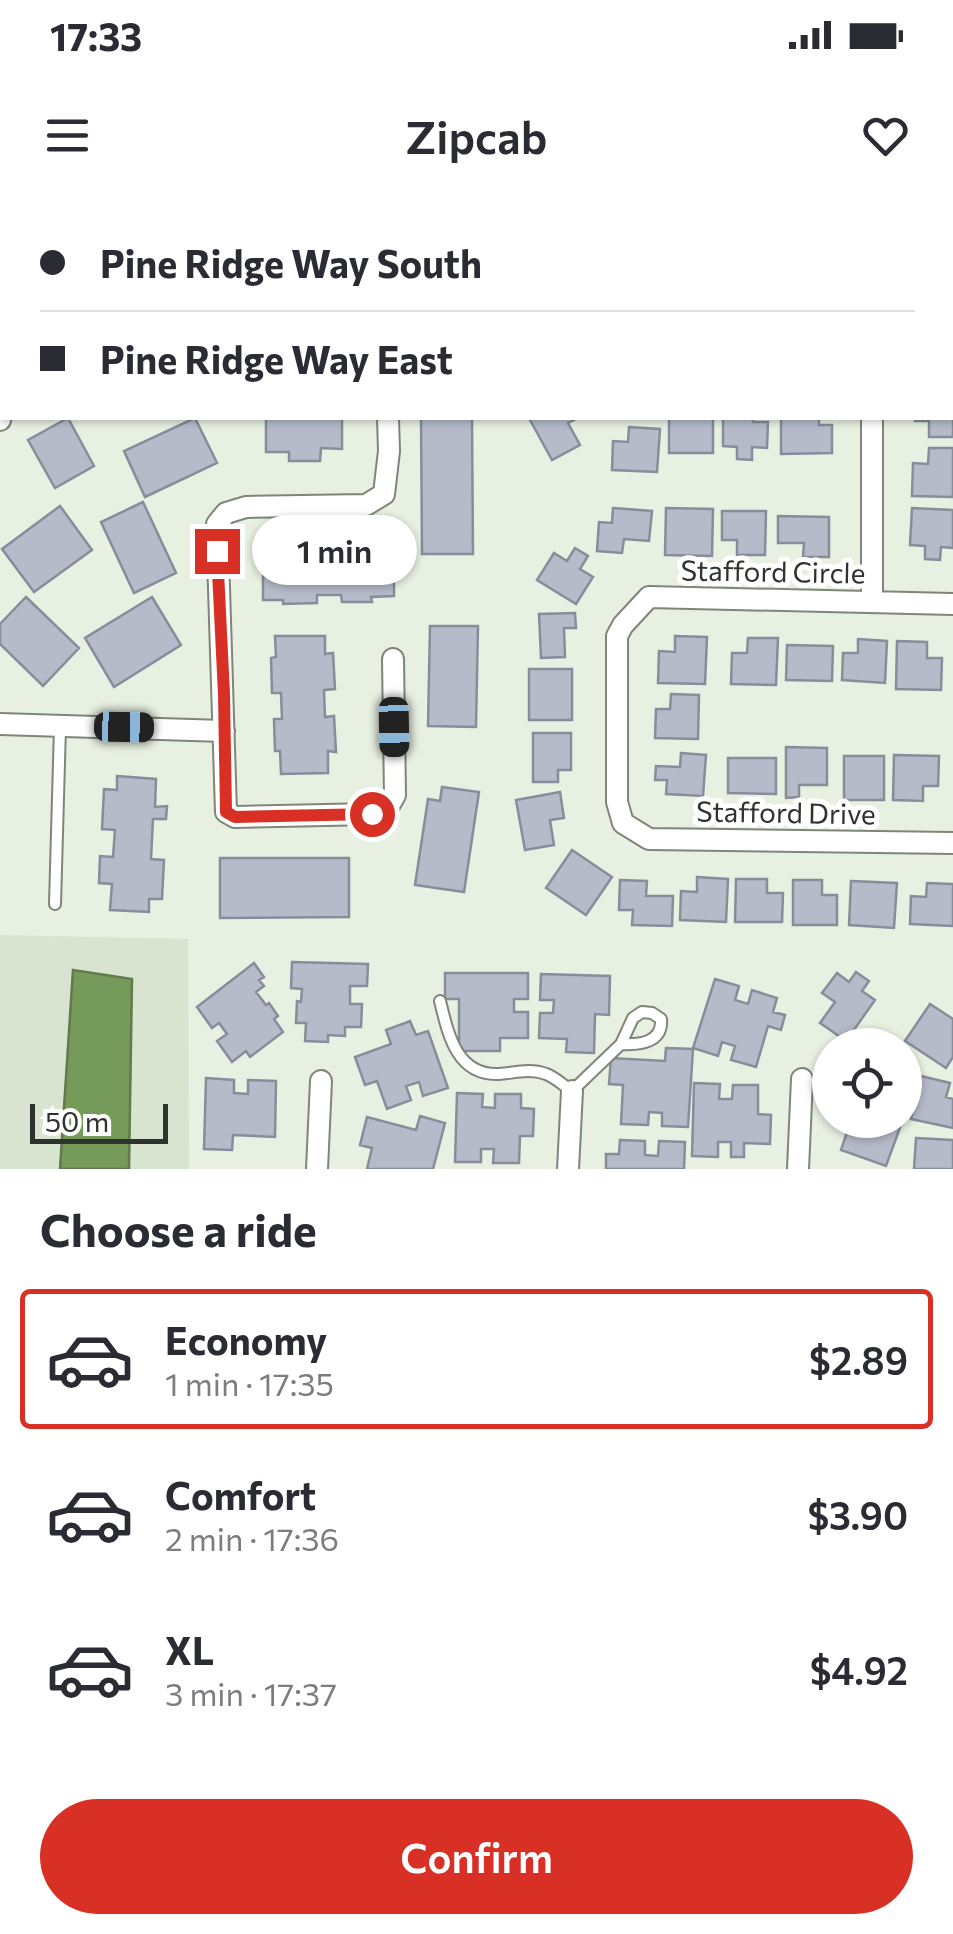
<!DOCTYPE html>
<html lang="en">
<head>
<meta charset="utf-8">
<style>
  :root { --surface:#fff; --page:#f2f2f3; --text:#2b2b33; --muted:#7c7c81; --line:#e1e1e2; --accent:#d93025 }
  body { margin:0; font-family:Commissioner,sans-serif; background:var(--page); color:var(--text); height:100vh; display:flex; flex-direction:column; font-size:38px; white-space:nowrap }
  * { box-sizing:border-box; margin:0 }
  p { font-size:32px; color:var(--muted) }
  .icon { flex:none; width:55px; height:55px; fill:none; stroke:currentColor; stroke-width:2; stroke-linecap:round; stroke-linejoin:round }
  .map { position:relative; height:969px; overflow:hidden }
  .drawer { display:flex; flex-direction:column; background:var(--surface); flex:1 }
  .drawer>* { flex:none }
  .hud { position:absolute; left:0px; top:0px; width:955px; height:220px; box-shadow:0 2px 8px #0004; display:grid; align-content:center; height:220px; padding:0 40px; background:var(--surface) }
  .controls { position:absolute; left:812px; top:828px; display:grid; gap:20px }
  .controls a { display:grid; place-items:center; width:110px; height:110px; border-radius:50%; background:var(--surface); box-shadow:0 2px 8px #0004; font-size:50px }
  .scale { position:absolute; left:30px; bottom:25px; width:138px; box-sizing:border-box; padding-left:10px; border:5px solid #2f332d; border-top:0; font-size:28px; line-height:35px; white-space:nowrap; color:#2f332d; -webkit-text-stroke:8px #fff; paint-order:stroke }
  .end { position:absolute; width:45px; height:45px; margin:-22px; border:12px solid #d93025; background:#fff; box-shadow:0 0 0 5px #fff }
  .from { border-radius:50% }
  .bubble { position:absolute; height:70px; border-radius:35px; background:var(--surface); box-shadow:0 2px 8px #0004; font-size:32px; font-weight:600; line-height:70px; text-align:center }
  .car { position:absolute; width:30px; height:60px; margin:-30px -15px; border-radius:12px; box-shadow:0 0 8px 2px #0007; background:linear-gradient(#222 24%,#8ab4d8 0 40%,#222 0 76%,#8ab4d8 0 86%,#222 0) }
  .hud b { display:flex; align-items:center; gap:35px; height:95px; font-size:38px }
  .hud b+b { border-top:2px solid var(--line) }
  .hud i { width:25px; height:25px; background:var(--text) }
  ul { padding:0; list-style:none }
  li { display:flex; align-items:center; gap:30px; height:140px; margin:0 20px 15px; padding:0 20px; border:5px solid transparent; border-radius:10px }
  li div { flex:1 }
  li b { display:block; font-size:38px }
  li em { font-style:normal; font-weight:600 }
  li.selected { border-color:var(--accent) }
  li>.icon { width:90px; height:90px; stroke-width:1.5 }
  h2 { padding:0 40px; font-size:45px; line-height:120px }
  .cta { display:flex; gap:20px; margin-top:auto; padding:20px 40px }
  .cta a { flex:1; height:115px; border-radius:60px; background:var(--accent); color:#fff; font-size:40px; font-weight:600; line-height:115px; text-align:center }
  .status { display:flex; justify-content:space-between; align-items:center; height:70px; padding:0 50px; background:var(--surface); direction:ltr }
  .status svg { height:28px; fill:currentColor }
  header { display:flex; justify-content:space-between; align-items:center; height:130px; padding:0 40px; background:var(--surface); font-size:45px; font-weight:600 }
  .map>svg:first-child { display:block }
  .built { fill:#d8e4d0 }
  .water { fill:#769a5a; stroke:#617b4c; stroke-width:2.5 }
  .building { fill:#b6bbca; stroke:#888d9b; stroke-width:2.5 }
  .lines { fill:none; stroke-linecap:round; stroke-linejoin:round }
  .lane-casing { stroke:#7e8679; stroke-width:14 }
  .street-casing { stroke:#7e8679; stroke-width:24 }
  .lane { stroke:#fff; stroke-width:10 }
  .street { stroke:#fff; stroke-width:20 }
  .route { stroke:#d93025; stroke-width:12 }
  .labels { text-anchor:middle; stroke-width:10; stroke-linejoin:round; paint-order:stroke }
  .street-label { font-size:28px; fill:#2f332d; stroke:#fff }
</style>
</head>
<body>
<div class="status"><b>17:33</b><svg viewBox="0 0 49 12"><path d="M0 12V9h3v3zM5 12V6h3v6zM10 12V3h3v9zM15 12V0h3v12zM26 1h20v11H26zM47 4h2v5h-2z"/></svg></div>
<header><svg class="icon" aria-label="menu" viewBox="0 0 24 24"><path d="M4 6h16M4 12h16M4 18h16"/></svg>Zipcab<svg class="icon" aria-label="heart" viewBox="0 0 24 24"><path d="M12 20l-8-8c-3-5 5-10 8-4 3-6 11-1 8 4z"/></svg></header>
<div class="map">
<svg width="953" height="969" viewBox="0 0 953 969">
  <rect width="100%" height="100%" fill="#e7f0e1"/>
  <path class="built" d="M 0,735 L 188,739 L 189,969 L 129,969 L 132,780 L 74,770 L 60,969 L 0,969 Z"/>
  <path class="water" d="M 73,770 L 132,779 L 129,969 L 60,969 Z"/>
  <path class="building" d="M 48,0 L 198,0 L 198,2 L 48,2 Z
    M 953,189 L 953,237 L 929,237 L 929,221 L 915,221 L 915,218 L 952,218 Z
    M 68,218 L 94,266 L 55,288 L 28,240 Z
    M 195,218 L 217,263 L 145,297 L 124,251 Z
    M 266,218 L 342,218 L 342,249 L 321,248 L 320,261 L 289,261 L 289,252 L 266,252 Z
    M 421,218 L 472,218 L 473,354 L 422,354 Z
    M 529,218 L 578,218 L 568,223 L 580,245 L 552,260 Z
    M 669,218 L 713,218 L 713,253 L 669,253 Z
    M 723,218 L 753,218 L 753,222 L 768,222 L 767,248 L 752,247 L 752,260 L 737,259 L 737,247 L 723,246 Z
    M 781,218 L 819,218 L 819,225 L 832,225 L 832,253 L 781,254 Z
    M 629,227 L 660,229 L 657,272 L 612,270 L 613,241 L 628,242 Z
    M 929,248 L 953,248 L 953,297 L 912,296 L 913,263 L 928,264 Z
    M 143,302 L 176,373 L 134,393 L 101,322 Z
    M 60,306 L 92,350 L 34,392 L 2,349 Z
    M 613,308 L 652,311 L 649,341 L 624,339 L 622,353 L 597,351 L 599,322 L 612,323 Z
    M 666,308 L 713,309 L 712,356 L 665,355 Z
    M 912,308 L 953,310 L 953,348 L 941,347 L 940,360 L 925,359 L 925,346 L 910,345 Z
    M 722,311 L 766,311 L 765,355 L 737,355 L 737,340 L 722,340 Z
    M 778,316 L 829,317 L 829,357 L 803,357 L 804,343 L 778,343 Z
    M 314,344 L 314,354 L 340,353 L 340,345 L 373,344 L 373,351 L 394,351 L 394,396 L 371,397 L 372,402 L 342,402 L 341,395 L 317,395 L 317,403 L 283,404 L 283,400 L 263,400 L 263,353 L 280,353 L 280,346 Z
    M 575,348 L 588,356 L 580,369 L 593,377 L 576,404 L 537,380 L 554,353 L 567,361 Z
    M 26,397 L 79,448 L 43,486 L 0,444 L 0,424 Z
    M 152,397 L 181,445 L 114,487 L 85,438 Z
    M 575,413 L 576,428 L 564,428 L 565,457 L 541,458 L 539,414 Z
    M 430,426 L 478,426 L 476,527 L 428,526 Z
    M 275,436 L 325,436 L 325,454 L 333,453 L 335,489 L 324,490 L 325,517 L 334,516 L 336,552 L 328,551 L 328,573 L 281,574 L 280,551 L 275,551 L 274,519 L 282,519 L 281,493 L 272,493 L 271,458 L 276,457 Z
    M 675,436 L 707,437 L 705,484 L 658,483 L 659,451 L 675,452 Z
    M 748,438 L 778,438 L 776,485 L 731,484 L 732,453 L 747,453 Z
    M 858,439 L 887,441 L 885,483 L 842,480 L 843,453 L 858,453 Z
    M 897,441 L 927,442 L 927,458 L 942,458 L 941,490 L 896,489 Z
    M 787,445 L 833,446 L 832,481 L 786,480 Z
    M 529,469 L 572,469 L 572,520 L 529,520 Z
    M 671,494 L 699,495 L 698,539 L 655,538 L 656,509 L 670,509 Z
    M 533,533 L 571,533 L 571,570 L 558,570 L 558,582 L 533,582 Z
    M 786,547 L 827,548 L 827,585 L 799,585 L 799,597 L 786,598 Z
    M 681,553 L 706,555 L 703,596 L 666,594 L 667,580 L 655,580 L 656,566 L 680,567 Z
    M 894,555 L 939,556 L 938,586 L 923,586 L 923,601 L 893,600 Z
    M 844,556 L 884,556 L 884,600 L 844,600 Z
    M 728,558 L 776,558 L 776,594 L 728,593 Z
    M 117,576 L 156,579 L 155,607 L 167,606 L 166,619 L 153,619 L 151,659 L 164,660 L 162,699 L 149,699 L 149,712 L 110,710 L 112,684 L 99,683 L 100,656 L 113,657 L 115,630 L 102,629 L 104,589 L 117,590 Z
    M 442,587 L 479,592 L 464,692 L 415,685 L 428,599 L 440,601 Z
    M 560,592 L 564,618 L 550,620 L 554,645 L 525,650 L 516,600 Z
    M 572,650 L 612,677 L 586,715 L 546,688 Z
    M 220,658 L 349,658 L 349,717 L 220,718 Z
    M 697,677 L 728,679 L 726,722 L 680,720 L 681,691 L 697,692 Z
    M 736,679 L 767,679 L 767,693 L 783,693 L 782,722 L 735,722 Z
    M 620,680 L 647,681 L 646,696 L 673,696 L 672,726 L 632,725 L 633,710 L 619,710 Z
    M 793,680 L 822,680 L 822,695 L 837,695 L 837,725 L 793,725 Z
    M 851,681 L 897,683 L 894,728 L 849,725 Z
    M 927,683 L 953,684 L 953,726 L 910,724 L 911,696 L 926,697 Z
    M 292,762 L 368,764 L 367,786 L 350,786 L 350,804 L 362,804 L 361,827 L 345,827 L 345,836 L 328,835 L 328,842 L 305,841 L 306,823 L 296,823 L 297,801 L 301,802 L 302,789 L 291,788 Z
    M 254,763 L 264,777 L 259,780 L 264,786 L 256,792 L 266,805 L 269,803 L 278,816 L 274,819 L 283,832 L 250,857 L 246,851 L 232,862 L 217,841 L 227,834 L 219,823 L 212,828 L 197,807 Z
    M 856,772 L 869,781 L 862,791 L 875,800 L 846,841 L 820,823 L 835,802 L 822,793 L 837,773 L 849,782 Z
    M 445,773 L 528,773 L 528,799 L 514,799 L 514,812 L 528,812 L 528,838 L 500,838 L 500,851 L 459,851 L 459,799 L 445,799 Z
    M 541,774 L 610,776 L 609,815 L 595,814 L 594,853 L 566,852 L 567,839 L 539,838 L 540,813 L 553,813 L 554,800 L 540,800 Z
    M 715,779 L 739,786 L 735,800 L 748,804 L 752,790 L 777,798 L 773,812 L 785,815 L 781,830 L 768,826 L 756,867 L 731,860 L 735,846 L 722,842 L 718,856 L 693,848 Z
    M 930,804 L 953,819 L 953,857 L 946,868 L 905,841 Z
    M 410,821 L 416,835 L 428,831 L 448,888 L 423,896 L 419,882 L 406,886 L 411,900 L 387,909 L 377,881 L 365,885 L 355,857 L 391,844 L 386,830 Z
    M 666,848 L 693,849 L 688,927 L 662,926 L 662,913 L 649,912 L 648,925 L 621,924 L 623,885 L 609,884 L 611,858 L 665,861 Z
    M 921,876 L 950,883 L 946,897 L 953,899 L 953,928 L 911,919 Z
    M 206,878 L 234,880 L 234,893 L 248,894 L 248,880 L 276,881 L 275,937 L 233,935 L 232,950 L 204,949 Z
    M 694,883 L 720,884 L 719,899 L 732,899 L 733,885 L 758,885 L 758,914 L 771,915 L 770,944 L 744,943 L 744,957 L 731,957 L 731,942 L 718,942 L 718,957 L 692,956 Z
    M 457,893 L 483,894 L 482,907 L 495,908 L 495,894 L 521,894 L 521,908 L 534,909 L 533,936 L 520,936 L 519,963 L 493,963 L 494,949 L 481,949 L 481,962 L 455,962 Z
    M 420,916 L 445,923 L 433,969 L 367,969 L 372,948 L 360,945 L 367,917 L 416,930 Z
    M 851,920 L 888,920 L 901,925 L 886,966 L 841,950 Z
    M 916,938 L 953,940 L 953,969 L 914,969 Z
    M 620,940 L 645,941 L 645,955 L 658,956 L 659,941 L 685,942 L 684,969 L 606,969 L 606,954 L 619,954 Z"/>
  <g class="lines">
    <g class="lane-casing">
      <path id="lane" d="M 55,704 L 60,527
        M 440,801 C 448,833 456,876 499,874 C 514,873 530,868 546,874 C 555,877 564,886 572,891 L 621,844 L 633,818 L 642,812 L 652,813 L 661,819 C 663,843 639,845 621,844"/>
    </g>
    <g class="street-casing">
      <path id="street" d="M 604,0 L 604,2
        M 816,0 L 817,2
        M 0,100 L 2,104
        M 388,218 L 389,251 L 384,294 L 366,305 L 246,307 L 226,313 L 217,324 L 226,612 L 235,617 L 373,614 L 387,609 L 395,595 L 393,459
        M 872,218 L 872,402
        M 0,220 L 2,209
        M 953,404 L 649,397 L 623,425 L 617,436 L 617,602 L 623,623 L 649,639 L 953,643
        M 0,524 L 224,531
        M 317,969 L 321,881
        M 568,969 L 572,891
        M 798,969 L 802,879"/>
    </g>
    <use href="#lane" class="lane"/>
    <use href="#street" class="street"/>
  </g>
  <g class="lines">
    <path class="route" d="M 217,351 L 224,494 L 226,612 L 235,617 L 372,614"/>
  </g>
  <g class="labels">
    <g class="street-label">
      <text transform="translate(773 372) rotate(1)" y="10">Stafford Circle</text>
      <text transform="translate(786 613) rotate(1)" y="10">Stafford Drive</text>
    </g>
  </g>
</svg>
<div class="controls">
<a><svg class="icon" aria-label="locate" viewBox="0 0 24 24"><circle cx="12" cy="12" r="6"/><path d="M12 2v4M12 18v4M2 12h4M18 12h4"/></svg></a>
</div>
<div class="scale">50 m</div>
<i class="end from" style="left:372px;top:614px"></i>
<i class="end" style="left:217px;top:351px"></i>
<div class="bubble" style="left:252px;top:315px;width:165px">1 min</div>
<i class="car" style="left:124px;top:527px;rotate:91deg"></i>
<i class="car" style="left:394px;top:527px;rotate:179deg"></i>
<div class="hud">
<b><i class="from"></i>Pine Ridge Way South</b>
<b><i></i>Pine Ridge Way East</b>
</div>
</div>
<section class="drawer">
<h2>Choose a ride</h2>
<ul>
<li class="selected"><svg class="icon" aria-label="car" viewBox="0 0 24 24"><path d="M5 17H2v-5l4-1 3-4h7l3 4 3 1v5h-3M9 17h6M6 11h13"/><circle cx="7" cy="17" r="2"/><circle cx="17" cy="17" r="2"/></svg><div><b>Economy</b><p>1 min · 17:35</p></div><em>$2.89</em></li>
<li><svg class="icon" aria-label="car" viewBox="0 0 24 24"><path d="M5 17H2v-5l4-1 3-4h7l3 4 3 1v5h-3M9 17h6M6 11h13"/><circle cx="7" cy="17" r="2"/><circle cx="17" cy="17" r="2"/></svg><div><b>Comfort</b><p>2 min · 17:36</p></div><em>$3.90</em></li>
<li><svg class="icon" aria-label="car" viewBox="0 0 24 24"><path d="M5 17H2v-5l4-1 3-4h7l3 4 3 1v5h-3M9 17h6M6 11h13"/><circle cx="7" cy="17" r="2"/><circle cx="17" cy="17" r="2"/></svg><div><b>XL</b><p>3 min · 17:37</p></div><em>$4.92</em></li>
</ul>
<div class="cta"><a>Confirm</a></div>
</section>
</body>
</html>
